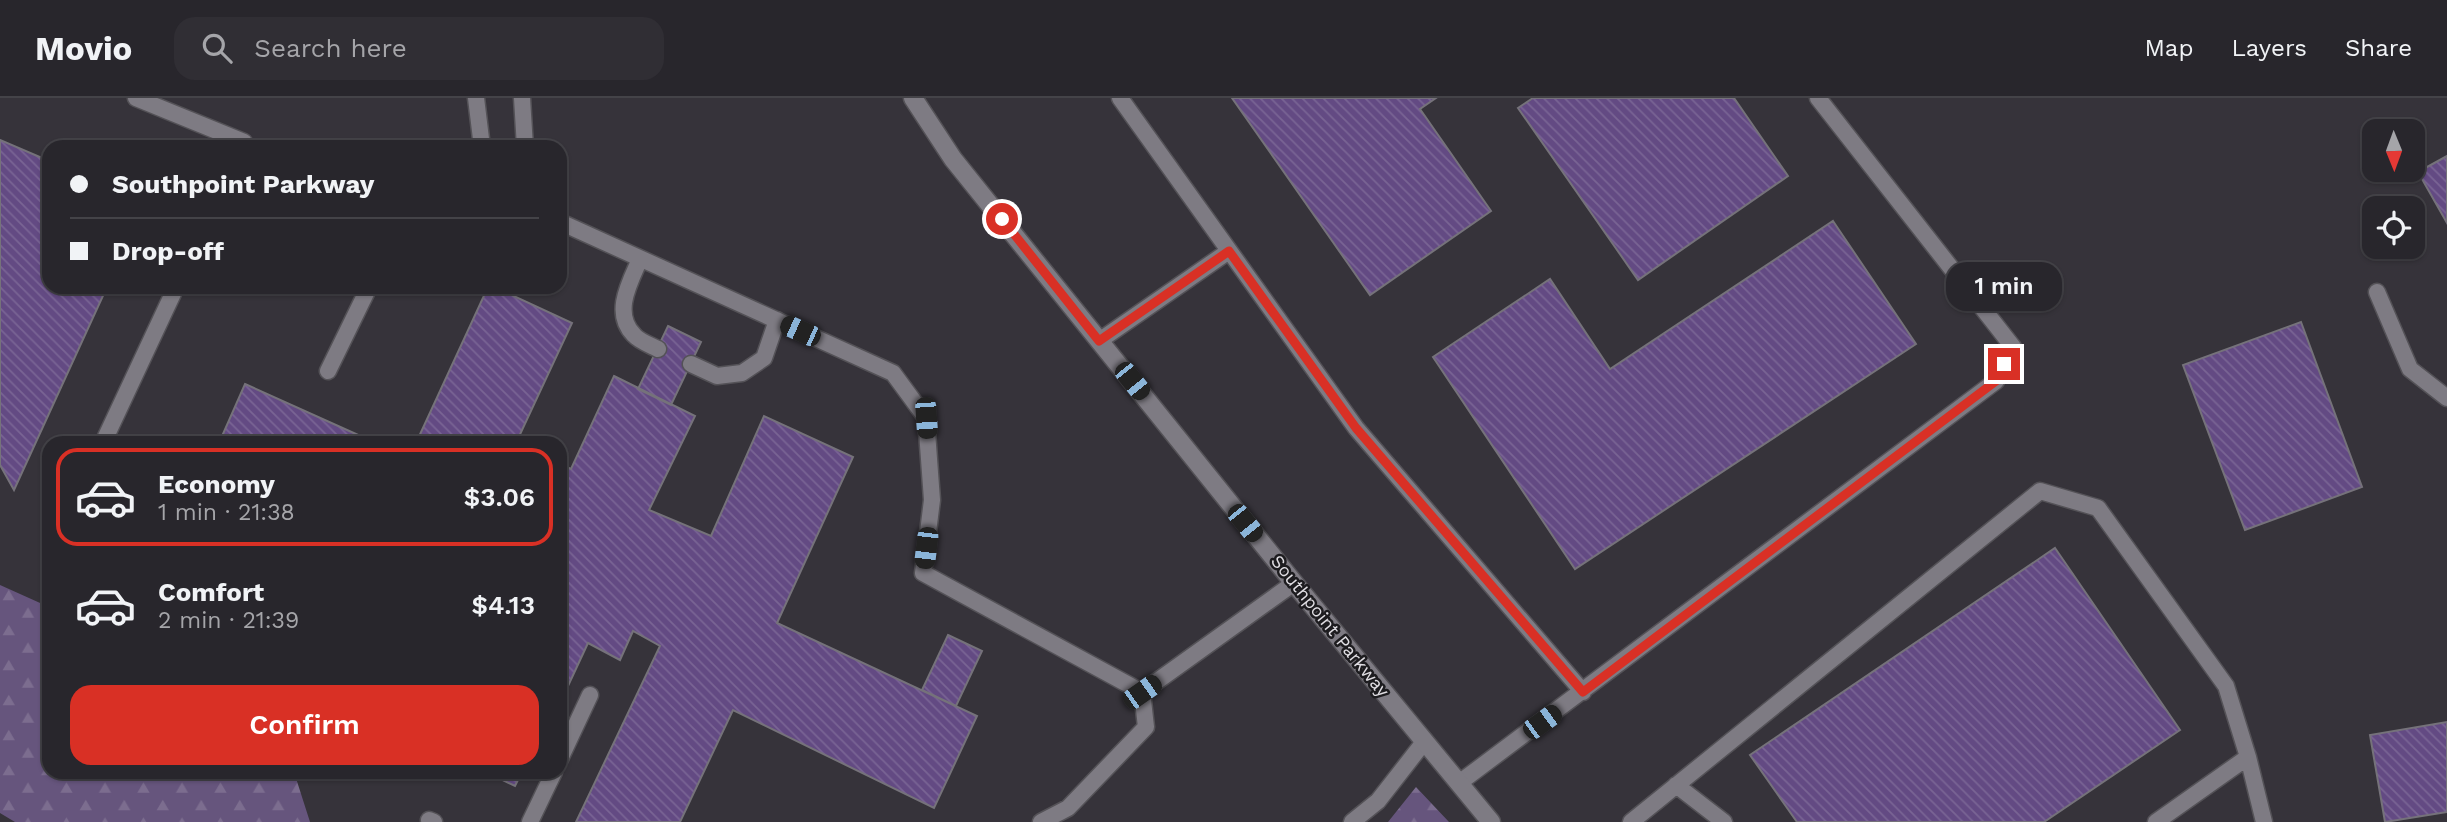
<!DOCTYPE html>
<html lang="en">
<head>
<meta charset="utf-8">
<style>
  :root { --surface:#28262c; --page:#302e34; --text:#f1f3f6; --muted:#a5a5a9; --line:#444348; --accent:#d93025 }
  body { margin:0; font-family:"Work Sans",sans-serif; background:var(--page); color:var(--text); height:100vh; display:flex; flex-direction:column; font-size:26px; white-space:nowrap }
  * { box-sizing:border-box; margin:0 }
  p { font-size:23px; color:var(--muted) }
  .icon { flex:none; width:38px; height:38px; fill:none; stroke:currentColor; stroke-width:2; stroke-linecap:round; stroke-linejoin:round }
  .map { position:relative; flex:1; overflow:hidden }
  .side { position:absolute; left:42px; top:338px; width:525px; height:343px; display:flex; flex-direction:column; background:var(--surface); border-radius:21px; box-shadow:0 2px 5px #0004,0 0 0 2px var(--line) }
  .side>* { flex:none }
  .top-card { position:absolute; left:42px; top:42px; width:525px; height:154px; border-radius:21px; box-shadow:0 2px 5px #0004,0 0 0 2px var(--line); display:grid; align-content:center; height:154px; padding:0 28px; background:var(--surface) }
  .needle { width:46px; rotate:179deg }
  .buttons { position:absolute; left:2362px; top:21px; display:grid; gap:14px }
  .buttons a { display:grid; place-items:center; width:63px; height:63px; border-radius:14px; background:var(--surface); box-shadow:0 2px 5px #0004,0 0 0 2px var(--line); font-size:35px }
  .end { position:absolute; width:32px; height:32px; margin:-16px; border:9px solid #d93025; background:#fff; box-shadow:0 0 0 4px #fff }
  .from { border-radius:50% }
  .bubble { position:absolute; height:49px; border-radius:21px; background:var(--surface); box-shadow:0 2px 5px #0004,0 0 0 2px var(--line); font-size:23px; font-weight:600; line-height:49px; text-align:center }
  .car { position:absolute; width:21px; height:42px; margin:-21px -10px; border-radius:9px; box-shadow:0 0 5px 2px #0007; background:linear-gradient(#222 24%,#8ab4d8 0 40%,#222 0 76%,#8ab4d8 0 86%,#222 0) }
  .top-card b { display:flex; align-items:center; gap:24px; height:66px; font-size:26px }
  .top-card b+b { border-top:2px solid var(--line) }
  .top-card i { width:18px; height:18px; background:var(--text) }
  ul { padding:12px 0 0; list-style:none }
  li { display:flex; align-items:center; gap:21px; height:98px; margin:0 14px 10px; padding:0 14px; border:4px solid transparent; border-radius:21px }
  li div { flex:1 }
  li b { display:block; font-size:26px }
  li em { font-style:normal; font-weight:600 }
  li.current { border-color:var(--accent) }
  li>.icon { width:63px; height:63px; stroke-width:1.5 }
  .action { display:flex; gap:14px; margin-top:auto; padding:14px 28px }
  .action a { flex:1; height:80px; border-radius:21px; background:var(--accent); color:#fff; font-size:28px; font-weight:600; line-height:80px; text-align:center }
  header { display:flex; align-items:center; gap:42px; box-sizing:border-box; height:98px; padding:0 35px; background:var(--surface); border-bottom:2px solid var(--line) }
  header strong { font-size:33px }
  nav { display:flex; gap:38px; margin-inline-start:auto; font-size:24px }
  .search { width:490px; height:63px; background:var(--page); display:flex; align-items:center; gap:18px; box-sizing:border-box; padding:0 24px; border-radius:21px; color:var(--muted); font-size:26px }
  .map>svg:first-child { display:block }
  .forest { fill:url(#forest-firs) }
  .building { fill:url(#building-back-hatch); stroke:#75727a; stroke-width:2 }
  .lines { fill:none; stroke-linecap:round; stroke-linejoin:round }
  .lane-casing { stroke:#545257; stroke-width:19 }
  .secondary-casing { stroke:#545257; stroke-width:21 }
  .lane { stroke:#7e7b83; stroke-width:16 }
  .secondary { stroke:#7e7b83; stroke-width:18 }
  .route { stroke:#d93025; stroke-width:9 }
  .labels { text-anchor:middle; stroke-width:5; stroke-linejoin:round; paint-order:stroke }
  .street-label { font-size:18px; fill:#e0dee3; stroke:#1d1c1f }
</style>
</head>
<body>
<header>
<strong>Movio</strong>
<div class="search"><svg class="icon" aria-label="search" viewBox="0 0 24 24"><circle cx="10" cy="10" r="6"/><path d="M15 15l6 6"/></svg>Search here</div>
<nav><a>Map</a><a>Layers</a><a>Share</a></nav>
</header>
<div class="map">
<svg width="2447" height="724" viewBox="0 0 2447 724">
  <defs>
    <pattern id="forest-firs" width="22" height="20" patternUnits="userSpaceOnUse" patternTransform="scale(1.75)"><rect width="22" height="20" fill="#66557d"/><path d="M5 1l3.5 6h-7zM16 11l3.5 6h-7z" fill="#7c6d8f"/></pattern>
    <pattern id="building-back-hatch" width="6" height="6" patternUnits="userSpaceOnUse" patternTransform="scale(1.75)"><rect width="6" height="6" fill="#634a83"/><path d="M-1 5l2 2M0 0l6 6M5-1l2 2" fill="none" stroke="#796494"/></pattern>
  </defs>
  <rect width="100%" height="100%" fill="#36333a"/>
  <path class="forest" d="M 0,487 L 49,509 L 49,674 L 294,674 L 310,724 L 15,724 L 0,715 Z
    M 1416,689 L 1449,724 L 1388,724 Z"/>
  <path class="building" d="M 1232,0 L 1436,0 L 1420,11 L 1491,113 L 1370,197 Z
    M 1533,0 L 1734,0 L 1788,78 L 1638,182 L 1518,10 Z
    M 0,42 L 49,63 L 49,189 L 107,189 L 14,392 L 0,367 Z
    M 2447,58 L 2447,125 L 2418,74 Z
    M 1833,123 L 1916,246 L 1575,471 L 1433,259 L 1550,181 L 1610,271 Z
    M 488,189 L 494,189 L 572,225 L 516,345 L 416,345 Z
    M 2301,224 L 2362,389 L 2245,432 L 2183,267 Z
    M 668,228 L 701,244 L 671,307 L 638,291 Z
    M 614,278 L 695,318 L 649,412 L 711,438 L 764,318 L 853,359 L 777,525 L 977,618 L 934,710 L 733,612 L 680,724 L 576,724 L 660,548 L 633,533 L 620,562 L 588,545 L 562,601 L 560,600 L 560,366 L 571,371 Z
    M 245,286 L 376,345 L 219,345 Z
    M 2055,450 L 2180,632 L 2044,724 L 1797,724 L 1750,657 Z
    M 948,537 L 982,553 L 956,608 L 922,592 Z
    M 2447,624 L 2447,714 L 2385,724 L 2370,637 Z
    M 486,674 L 522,674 L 515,688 Z"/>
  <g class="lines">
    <g class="lane-casing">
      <path id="lane" d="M 136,0 L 244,44 L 242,49
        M 476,0 L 482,49
        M 522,0 L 525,49
        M 1120,0 L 1356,330 L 1583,594
        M 560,124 L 893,275 L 926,320 L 932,402 L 923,475 L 1142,594 L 1146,629 L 1068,710 L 1041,724
        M 640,161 C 630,184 612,215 634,237 C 639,243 650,247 658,251
        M 2377,194 L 2410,271 L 2447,300
        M 1099,243 L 1229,153
        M 691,266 L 717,278 L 742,275 L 764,260 L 777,222
        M 328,273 L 369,189
        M 103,345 L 176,189
        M 1142,594 L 1294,485
        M 560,661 L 590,597
        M 1459,685 L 1996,283 L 2013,249 L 1818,0
        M 1676,687 L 1724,724
        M 429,722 L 434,724
        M 530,724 L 554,674
        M 1352,724 L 1378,703 L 1424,644
        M 1631,724 L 2040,393 L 2098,410 L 2226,588 L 2248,659 L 2264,724
        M 2156,724 L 2248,659"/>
    </g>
    <g class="secondary-casing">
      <path id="secondary" d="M 913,0 L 953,61 L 1294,485 L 1491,724"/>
    </g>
    <use href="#lane" class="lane"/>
    <use href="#secondary" class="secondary"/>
  </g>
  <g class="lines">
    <path class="route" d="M 1002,121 L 1099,243 L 1229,153 L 1356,330 L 1583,594 L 1996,283 L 2004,266"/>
  </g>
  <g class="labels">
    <g class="street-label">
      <text transform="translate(1330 528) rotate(51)" y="6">Southpoint Parkway</text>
    </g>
  </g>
</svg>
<div class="buttons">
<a><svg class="needle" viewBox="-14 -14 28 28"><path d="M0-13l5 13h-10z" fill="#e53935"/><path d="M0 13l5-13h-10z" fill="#a5a5a9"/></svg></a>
<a><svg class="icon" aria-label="locate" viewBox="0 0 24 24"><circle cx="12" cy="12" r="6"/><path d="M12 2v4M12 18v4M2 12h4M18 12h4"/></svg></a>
</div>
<i class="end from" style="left:1002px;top:121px"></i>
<i class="end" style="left:2004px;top:266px"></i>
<div class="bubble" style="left:1946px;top:164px;width:116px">1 min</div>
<i class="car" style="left:800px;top:233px;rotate:294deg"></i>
<i class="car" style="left:1132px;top:283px;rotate:141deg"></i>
<i class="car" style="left:926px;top:320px;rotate:176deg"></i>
<i class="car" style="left:1245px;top:425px;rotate:141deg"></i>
<i class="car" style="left:926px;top:450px;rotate:187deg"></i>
<i class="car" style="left:1142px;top:594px;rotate:55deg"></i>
<i class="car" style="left:1542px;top:624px;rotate:54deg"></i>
<div class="top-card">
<b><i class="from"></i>Southpoint Parkway</b>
<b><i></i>Drop-off</b>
</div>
<section class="side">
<ul>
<li class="current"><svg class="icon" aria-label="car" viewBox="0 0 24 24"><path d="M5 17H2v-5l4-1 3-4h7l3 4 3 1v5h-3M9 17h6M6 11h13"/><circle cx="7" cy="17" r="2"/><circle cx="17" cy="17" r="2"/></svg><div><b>Economy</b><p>1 min · 21:38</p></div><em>$3.06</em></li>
<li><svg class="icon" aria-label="car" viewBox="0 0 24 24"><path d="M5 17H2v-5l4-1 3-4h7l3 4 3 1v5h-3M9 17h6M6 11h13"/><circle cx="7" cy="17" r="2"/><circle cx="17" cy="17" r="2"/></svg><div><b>Comfort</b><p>2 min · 21:39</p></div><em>$4.13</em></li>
</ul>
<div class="action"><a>Confirm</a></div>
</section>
</div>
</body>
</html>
